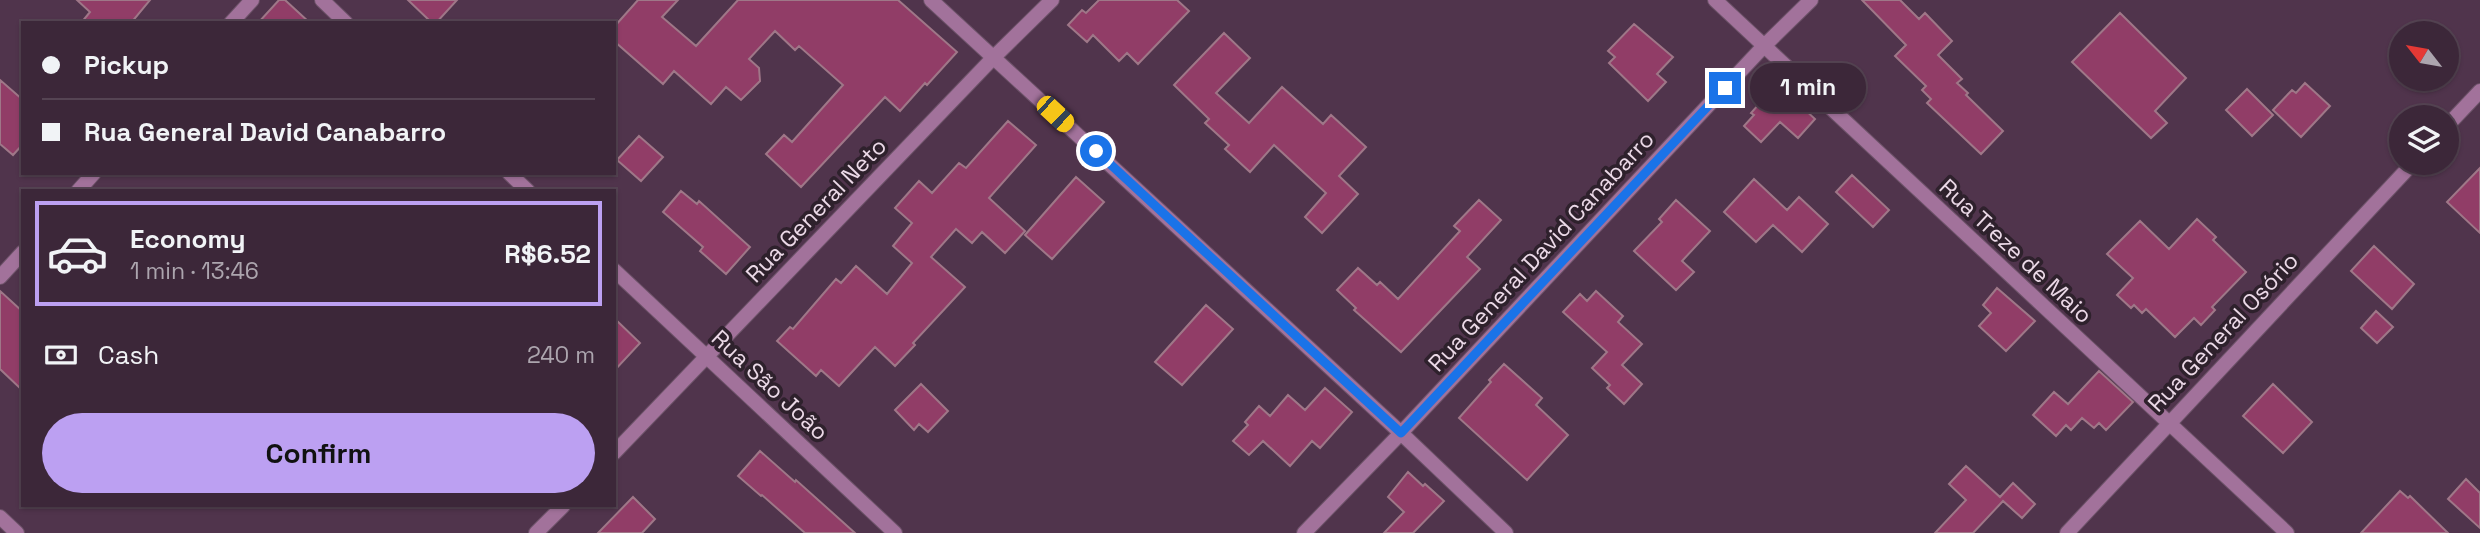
<!DOCTYPE html>
<html lang="en">
<head>
<meta charset="utf-8">
<style>
  :root { --surface:#3c2739; --page:#432f41; --text:#f1f3f6; --muted:#aca5ae; --line:#554453; --accent:#bca0f2 }
  body { margin:0; font-family:"Space Grotesk",sans-serif; background:var(--page); color:var(--text); height:100vh; display:flex; flex-direction:column; font-size:26px; white-space:nowrap }
  * { box-sizing:border-box; margin:0 }
  p { font-size:23px; color:var(--muted) }
  .icon { flex:none; width:38px; height:38px; fill:none; stroke:currentColor; stroke-width:2; stroke-linecap:round; stroke-linejoin:round }
  .map { position:relative; flex:1; overflow:hidden }
  .side { position:absolute; left:21px; top:189px; width:595px; height:318px; display:flex; flex-direction:column; background:var(--surface); border-radius:0px; box-shadow:0 2px 5px #0004,0 0 0 2px var(--line) }
  .side>* { flex:none }
  .top-card { position:absolute; left:21px; top:21px; width:595px; height:154px; border-radius:0px; box-shadow:0 2px 5px #0004,0 0 0 2px var(--line); display:grid; align-content:center; height:154px; padding:0 21px; background:var(--surface) }
  .needle { width:46px; rotate:301deg }
  .buttons { position:absolute; left:2389px; top:21px; display:grid; gap:14px }
  .buttons a { display:grid; place-items:center; width:70px; height:70px; border-radius:50%; background:var(--surface); box-shadow:0 2px 5px #0004,0 0 0 2px var(--line); font-size:35px }
  .end { position:absolute; width:32px; height:32px; margin:-16px; border:9px solid #1a73e8; background:#fff; box-shadow:0 0 0 4px #fff }
  .from { border-radius:50% }
  .bubble { position:absolute; height:49px; border-radius:24px; background:var(--surface); box-shadow:0 2px 5px #0004,0 0 0 2px var(--line); font-size:23px; font-weight:800; line-height:49px; text-align:center }
  .car { position:absolute; width:21px; height:42px; margin:-21px -10px; border-radius:9px; box-shadow:0 0 5px 2px #0007; background:linear-gradient(#f5c518 24%,#345 0 40%,#f5c518 0 76%,#345 0 86%,#f5c518 0) }
  .top-card b { display:flex; align-items:center; gap:24px; height:66px; font-size:26px }
  .top-card b+b { border-top:2px solid var(--line) }
  .top-card i { width:18px; height:18px; background:var(--text) }
  ul { padding:12px 0 0; list-style:none }
  li { display:flex; align-items:center; gap:21px; height:105px; margin:0 14px 10px; padding:0 7px; border:4px solid transparent; border-radius:0px }
  li div { flex:1 }
  li b { display:block; font-size:26px }
  li em { font-style:normal; font-weight:800 }
  li.active { border-color:var(--accent) }
  li>.icon { width:63px; height:63px; stroke-width:1.5 }
  .pay { display:flex; align-items:center; gap:18px; height:77px; padding:0 21px; font-size:26px }
  .pay p { margin-inline-start:auto }
  .primary-button { display:flex; gap:14px; margin-top:auto; padding:14px 21px }
  .primary-button a { flex:1; height:80px; border-radius:42px; background:var(--accent); color:#111; font-size:28px; font-weight:800; line-height:80px; text-align:center }
  .map>svg:first-child { display:block }
  .building { fill:#913d67; stroke:#9f7788; stroke-width:2 }
  .lines { fill:none; stroke-linecap:round; stroke-linejoin:round }
  .minor-casing { stroke:#6c5268; stroke-width:16 }
  .minor { stroke:#a2729b; stroke-width:14 }
  .route { stroke:#1a73e8; stroke-width:9 }
  .labels { text-anchor:middle; stroke-width:7; stroke-linejoin:round; paint-order:stroke }
  .street-label { font-size:23px; fill:#ebd9e7; stroke:#2e212c }
</style>
</head>
<body>
<div class="map">
<svg width="2480" height="533" viewBox="0 0 2480 533">
  <rect width="100%" height="100%" fill="#50344c"/>
  <path class="building" d="M 77,0 L 150,0 L 131,23 L 81,23 L 90,12 Z
    M 279,0 L 285,0 L 310,23 L 258,23 Z
    M 408,0 L 457,0 L 436,23 L 432,23 Z
    M 638,0 L 678,0 L 662,17 L 696,46 L 738,0 L 898,0 L 957,52 L 927,85 L 925,83 L 900,111 L 885,97 L 801,187 L 766,154 L 784,135 L 792,142 L 843,85 L 799,46 L 795,50 L 775,31 L 749,59 L 759,68 L 760,81 L 741,100 L 726,87 L 711,104 L 674,71 L 663,84 L 614,41 L 614,27 Z
    M 1099,0 L 1177,0 L 1189,11 L 1138,64 L 1127,53 L 1119,61 L 1093,35 L 1087,42 L 1068,25 L 1082,10 L 1086,13 Z
    M 1862,0 L 1900,0 L 1919,19 L 1925,13 L 1952,41 L 1938,55 L 1962,79 L 1957,83 L 1968,93 L 1966,95 L 2003,131 L 1981,154 L 1927,103 L 1931,99 L 1922,90 L 1926,86 L 1895,56 L 1906,45 Z
    M 2120,13 L 2186,78 L 2155,111 L 2167,123 L 2151,138 L 2072,62 Z
    M 1634,24 L 1673,57 L 1657,74 L 1666,82 L 1648,101 L 1609,63 L 1615,57 L 1608,51 Z
    M 1224,33 L 1250,58 L 1216,93 L 1249,123 L 1282,87 L 1323,124 L 1331,115 L 1366,147 L 1339,176 L 1358,194 L 1322,233 L 1305,217 L 1326,193 L 1274,145 L 1250,172 L 1225,149 L 1229,145 L 1205,123 L 1209,119 L 1174,85 Z
    M 1783,77 L 1790,83 L 1788,94 L 1815,119 L 1798,138 L 1780,122 L 1761,142 L 1744,126 L 1754,115 L 1751,113 Z
    M 0,80 L 23,100 L 23,144 L 13,155 L 0,144 Z
    M 2305,83 L 2330,106 L 2301,137 L 2273,110 L 2292,90 L 2296,93 Z
    M 2247,89 L 2273,115 L 2252,136 L 2226,110 Z
    M 1008,121 L 1036,145 L 989,198 L 1025,231 L 1005,253 L 982,232 L 972,243 L 956,229 L 931,257 L 965,287 L 913,343 L 915,345 L 895,366 L 875,347 L 839,386 L 821,370 L 816,376 L 777,341 L 790,327 L 793,329 L 836,279 L 841,283 L 856,266 L 887,294 L 912,263 L 893,246 L 912,223 L 895,208 L 919,181 L 932,193 L 959,163 L 966,168 Z
    M 639,136 L 663,157 L 641,181 L 617,160 Z
    M 2480,168 L 2480,233 L 2447,202 Z
    M 1852,175 L 1889,210 L 1873,227 L 1836,192 Z
    M 1076,177 L 1104,202 L 1052,259 L 1025,235 Z
    M 1754,179 L 1787,210 L 1799,197 L 1828,224 L 1802,252 L 1773,225 L 1756,242 L 1724,212 Z
    M 681,191 L 697,204 L 699,201 L 750,247 L 726,274 L 700,251 L 703,247 L 663,212 Z
    M 1479,200 L 1501,220 L 1467,257 L 1480,269 L 1401,352 L 1354,310 L 1356,308 L 1337,290 L 1358,268 L 1377,285 L 1380,282 L 1398,299 L 1460,231 L 1454,226 Z
    M 1676,200 L 1710,231 L 1682,261 L 1694,272 L 1676,290 L 1634,251 L 1662,222 L 1659,219 Z
    M 2197,219 L 2216,237 L 2213,240 L 2246,272 L 2212,307 L 2215,310 L 2201,325 L 2194,318 L 2175,337 L 2146,309 L 2142,313 L 2134,305 L 2131,308 L 2117,295 L 2133,278 L 2107,254 L 2140,221 L 2169,249 Z
    M 2374,246 L 2414,284 L 2392,309 L 2351,271 Z
    M 1997,288 L 2035,321 L 2006,351 L 1979,326 L 1991,313 L 1983,305 Z
    M 0,291 L 23,312 L 23,391 L 0,369 Z
    M 1596,291 L 1623,316 L 1618,322 L 1642,344 L 1622,365 L 1642,384 L 1624,404 L 1607,388 L 1610,385 L 1592,368 L 1607,352 L 1563,312 L 1580,294 L 1587,301 Z
    M 1206,305 L 1233,329 L 1182,385 L 1155,362 Z
    M 2376,311 L 2393,327 L 2377,343 L 2361,328 Z
    M 614,318 L 640,343 L 614,371 Z
    M 1504,364 L 1542,398 L 1536,405 L 1568,435 L 1527,480 L 1459,418 L 1491,382 L 1489,380 Z
    M 2099,371 L 2133,402 L 2106,430 L 2099,423 L 2094,428 L 2082,418 L 2071,430 L 2066,425 L 2056,436 L 2033,415 L 2054,392 L 2068,404 Z
    M 921,384 L 948,411 L 928,432 L 919,424 L 914,430 L 895,410 Z
    M 2273,384 L 2312,422 L 2283,453 L 2243,416 Z
    M 1325,388 L 1352,412 L 1320,448 L 1312,441 L 1290,466 L 1263,441 L 1249,455 L 1233,441 L 1248,425 L 1245,422 L 1259,406 L 1270,416 L 1288,395 L 1305,410 Z
    M 760,451 L 795,482 L 796,480 L 855,533 L 805,533 L 762,495 L 761,496 L 738,476 Z
    M 1966,466 L 2000,497 L 2013,483 L 2035,504 L 2022,518 L 2003,501 L 1973,533 L 1935,533 L 1966,500 L 1949,484 Z
    M 1408,472 L 1423,486 L 1425,484 L 1444,501 L 1413,533 L 1384,533 L 1404,512 L 1388,497 Z
    M 2466,479 L 2480,493 L 2480,528 L 2448,499 Z
    M 2400,491 L 2408,498 L 2410,496 L 2448,533 L 2361,533 Z
    M 633,497 L 655,519 L 642,533 L 598,533 Z"/>
  <g class="lines">
    <g class="minor-casing">
      <path id="minor" d="M 322,0 L 346,23
        M 931,0 L 1401,433 L 1506,533
        M 1715,0 L 2287,533
        M 231,23 L 252,0
        M 2446,127 L 2480,91
        M 509,173 L 528,191
        M 78,191 L 94,173
        M 614,270 L 895,533
        M 0,277 L 23,252
        M 614,453 L 994,57 L 1052,0
        M 0,517 L 17,533
        M 536,533 L 563,506
        M 1304,533 L 1401,433 L 1763,47 L 1811,0
        M 2067,533 L 2413,163"/>
    </g>
    <use href="#minor" class="minor"/>
  </g>
  <g class="lines">
    <path class="route" d="M 1096,151 L 1401,433 L 1725,88"/>
  </g>
  <g class="labels">
    <g class="street-label">
      <text transform="translate(816 210) rotate(-46)" y="8">Rua General Neto</text>
      <text transform="translate(1541 251) rotate(-47)" y="8">Rua General David Canabarro</text>
      <text transform="translate(2016 251) rotate(43)" y="8">Rua Treze de Maio</text>
      <text transform="translate(2223 332) rotate(-47)" y="8">Rua General Osório</text>
      <text transform="translate(770 385) rotate(43)" y="8">Rua São João</text>
    </g>
  </g>
</svg>
<div class="buttons">
<a><svg class="needle" viewBox="-14 -14 28 28"><path d="M0-13l5 13h-10z" fill="#e53935"/><path d="M0 13l5-13h-10z" fill="#aca5ae"/></svg></a>
<a><svg class="icon" aria-label="layers" viewBox="0 0 24 24"><path d="M12 4l9 5-9 5-9-5zM3 14l9 5 9-5"/></svg></a>
</div>
<i class="end from" style="left:1096px;top:151px"></i>
<i class="end" style="left:1725px;top:88px"></i>
<div class="bubble" style="left:1750px;top:63px;width:116px">1 min</div>
<i class="car" style="left:1055px;top:114px;rotate:133deg"></i>
<div class="top-card">
<b><i class="from"></i>Pickup</b>
<b><i></i>Rua General David Canabarro</b>
</div>
<section class="side">
<ul>
<li class="active"><svg class="icon" aria-label="car" viewBox="0 0 24 24"><path d="M5 17H2v-5l4-1 3-4h7l3 4 3 1v5h-3M9 17h6M6 11h13"/><circle cx="7" cy="17" r="2"/><circle cx="17" cy="17" r="2"/></svg><div><b>Economy</b><p>1 min · 13:46</p></div><em>R$6.52</em></li>
</ul>
<div class="pay"><svg class="icon" aria-label="cash" viewBox="0 0 24 24"><path d="M3 7h18v10H3z"/><circle cx="12" cy="12" r="2"/></svg>Cash<p>240 m</p></div>
<div class="primary-button"><a>Confirm</a></div>
</section>
</div>
</body>
</html>
